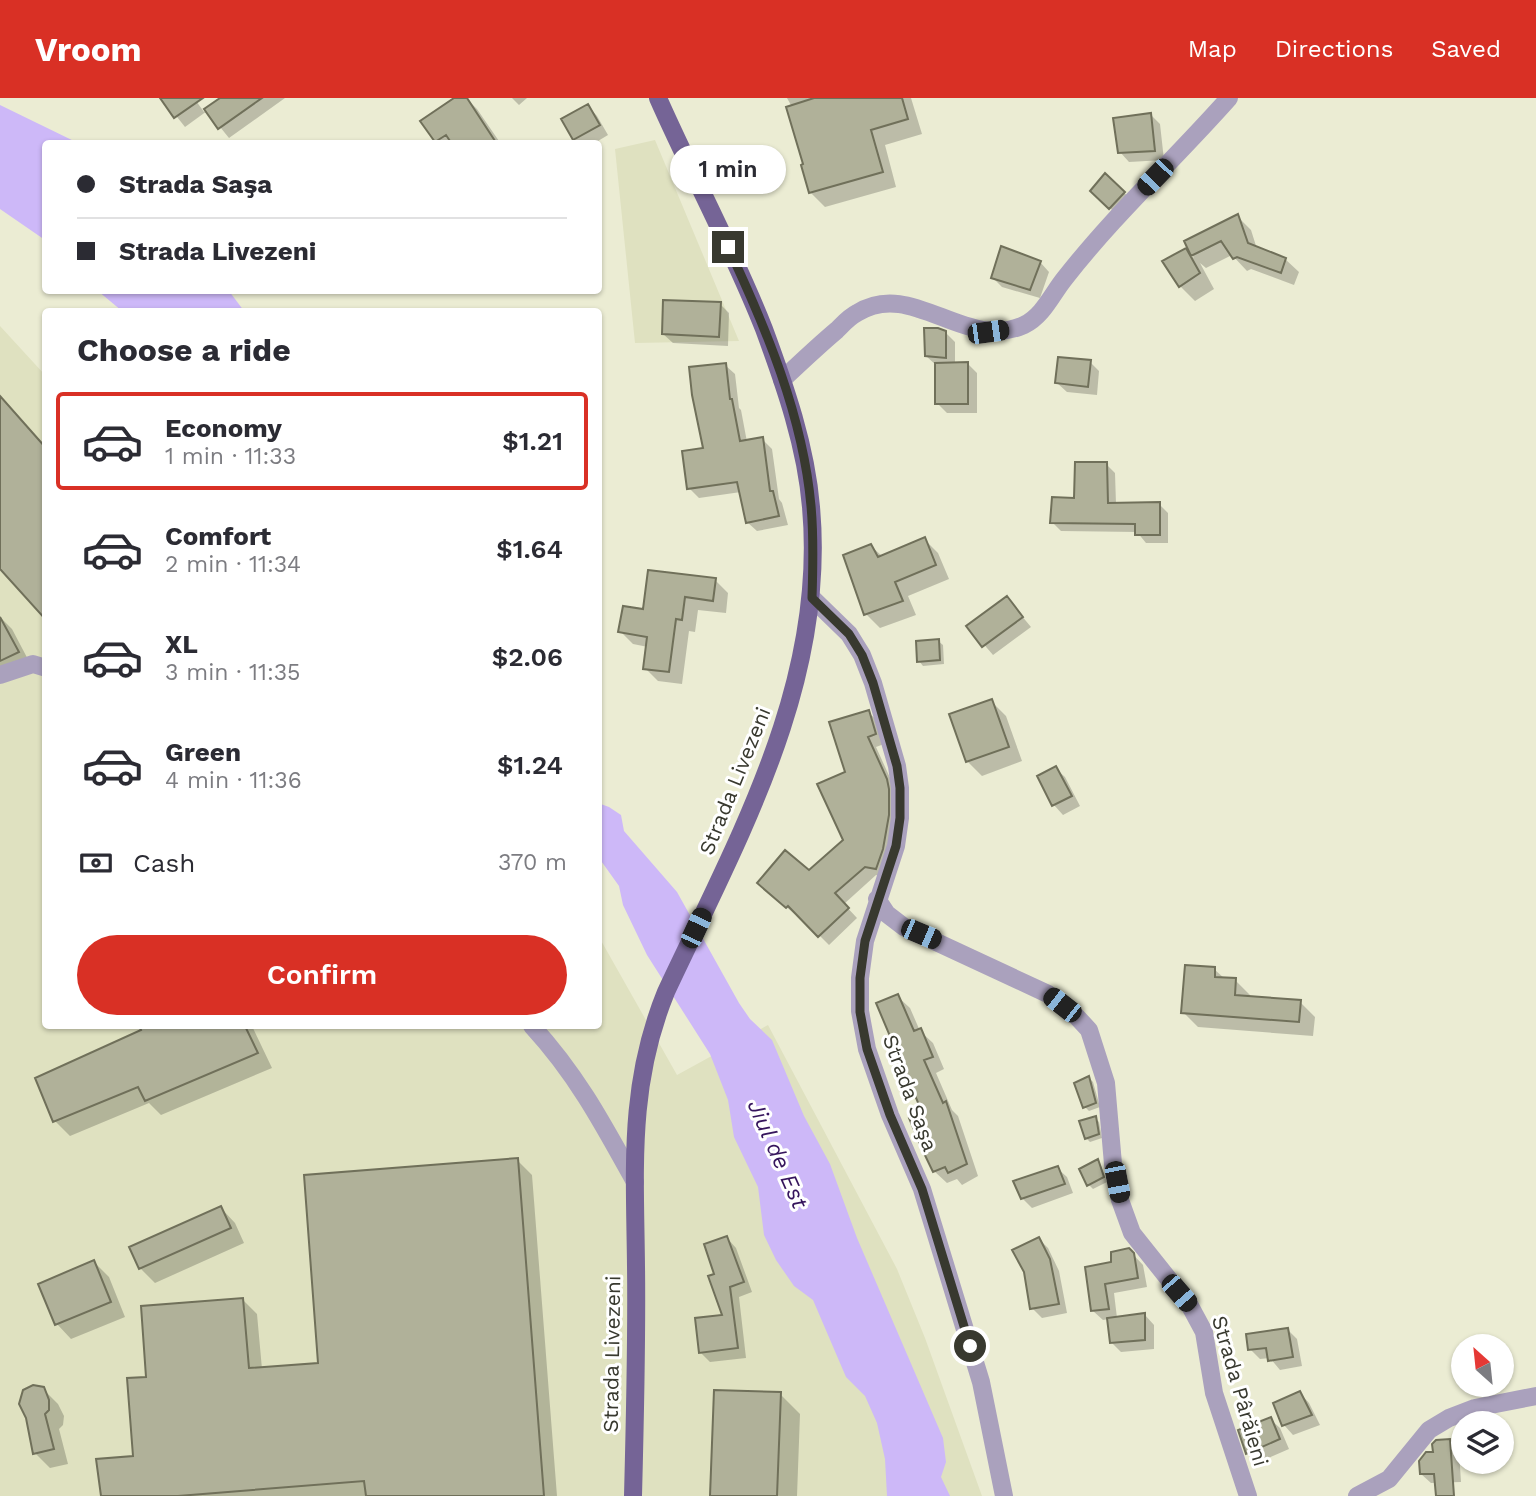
<!DOCTYPE html>
<html lang="en">
<head>
<meta charset="utf-8">
<style>
  :root { --surface:#fff; --page:#f7f7f7; --text:#2b2b33; --muted:#7c7c81; --line:#e1e1e2; --accent:#d93025 }
  body { margin:0; font-family:"Work Sans",sans-serif; background:var(--page); color:var(--text); height:100vh; display:flex; flex-direction:column; font-size:26px; white-space:nowrap }
  * { box-sizing:border-box; margin:0 }
  p { font-size:23px; color:var(--muted) }
  .icon { flex:none; width:38px; height:38px; fill:none; stroke:currentColor; stroke-width:2; stroke-linecap:round; stroke-linejoin:round }
  .map { position:relative; flex:1; overflow:hidden }
  .details { position:absolute; left:42px; top:210px; width:560px; height:721px; display:flex; flex-direction:column; background:var(--surface); border-radius:7px; box-shadow:0 2px 5px #0004 }
  .details>* { flex:none }
  .guide { position:absolute; left:42px; top:42px; width:560px; height:154px; border-radius:7px; box-shadow:0 2px 5px #0004; display:grid; align-content:center; height:154px; padding:0 35px; background:var(--surface) }
  .needle { width:46px; rotate:333deg }
  .tools { position:absolute; left:1451px; top:1236px; display:grid; gap:14px }
  .tools a { display:grid; place-items:center; width:63px; height:63px; border-radius:50%; background:var(--surface); box-shadow:0 2px 5px #0004; font-size:35px }
  .end { position:absolute; width:32px; height:32px; margin:-16px; border:9px solid #38392f; background:#fff; box-shadow:0 0 0 4px #fff }
  .from { border-radius:50% }
  .bubble { position:absolute; height:49px; border-radius:24px; background:var(--surface); box-shadow:0 2px 5px #0004; font-size:23px; font-weight:600; line-height:49px; text-align:center }
  .car { position:absolute; width:21px; height:42px; margin:-21px -10px; border-radius:9px; box-shadow:0 0 5px 2px #0007; background:linear-gradient(#222 24%,#8ab4d8 0 40%,#222 0 76%,#8ab4d8 0 86%,#222 0) }
  .guide b { display:flex; align-items:center; gap:24px; height:66px; font-size:26px }
  .guide b+b { border-top:2px solid var(--line) }
  .guide i { width:18px; height:18px; background:var(--text) }
  ul { padding:0; list-style:none }
  li { display:flex; align-items:center; gap:21px; height:98px; margin:0 14px 10px; padding:0 21px; border:4px solid transparent; border-radius:7px }
  li div { flex:1 }
  li b { display:block; font-size:26px }
  li em { font-style:normal; font-weight:600 }
  li.selected { border-color:var(--accent) }
  li>.icon { width:63px; height:63px; stroke-width:1.5 }
  h2 { padding:0 35px; font-size:32px; line-height:84px }
  .pay { display:flex; align-items:center; gap:18px; height:77px; padding:0 35px; font-size:26px }
  .pay p { margin-inline-start:auto }
  .action { display:flex; gap:14px; margin-top:auto; padding:14px 35px }
  .action a { flex:1; height:80px; border-radius:42px; background:var(--accent); color:#fff; font-size:28px; font-weight:600; line-height:80px; text-align:center }
  header { display:flex; align-items:center; gap:42px; box-sizing:border-box; height:98px; padding:0 35px; background:var(--accent); color:#fff }
  header strong { font-size:33px }
  nav { display:flex; gap:38px; margin-inline-start:auto; font-size:24px }
  .map>svg:first-child { display:block }
  .built { fill:#dfe1c0 }
  .water { fill:#cdb8f8 }
  .shadow { fill:#0003 }
  .building { fill:#b0b199; stroke:#70705a; stroke-width:2 }
  .lines { fill:none; stroke-linecap:round; stroke-linejoin:round }
  .minor { stroke:#aaa1bd; stroke-width:18 }
  .major { stroke:#756496; stroke-width:18 }
  .route { stroke:#38392f; stroke-width:9 }
  .labels { text-anchor:middle; stroke-width:6; stroke-linejoin:round; paint-order:stroke }
  .street-label { font-size:21px; fill:#38392f; stroke:#fff }
  .water-label { font-size:23px; font-style:italic; fill:#36155d; stroke:#fff }
</style>
</head>
<body>
<header>
<strong>Vroom</strong>
<nav><a>Map</a><a>Directions</a><a>Saved</a></nav>
</header>
<div class="map">
<svg width="1536" height="1398" viewBox="0 0 1536 1398">
  <rect width="100%" height="100%" fill="#ebecd3"/>
  <path class="built" d="M 655,42 L 739,243 L 635,245 L 615,51 Z
    M 0,228 L 45,277 L 46,928 L 598,928 L 599,839 L 677,977 L 768,927 L 897,1171 L 925,1240 L 982,1398 L 0,1398 Z"/>
  <path class="water" d="M 0,7 L 78,45 L 46,46 L 45,142 L 0,111 Z
    M 98,193 L 229,193 L 244,213 L 122,213 Z
    M 598,705 L 609,709 L 621,717 L 624,733 L 677,794 L 739,905 L 750,921 L 772,942 L 804,1018 L 830,1066 L 857,1140 L 943,1340 L 946,1364 L 941,1379 L 950,1398 L 887,1398 L 885,1361 L 877,1325 L 865,1298 L 846,1279 L 813,1202 L 794,1188 L 776,1162 L 764,1137 L 758,1089 L 734,1039 L 728,1002 L 710,956 L 647,857 L 623,807 L 619,788 L 599,760 Z"/>
  <path class="shadow" d="M 162,0 L 194,0 L 204,14 L 223,0 L 285,0 L 229,40 L 207,13 L 185,29 Z
    M 457,0 L 466,0 L 477,11 L 501,46 L 439,46 L 436,43 Z
    M 512,0 L 527,0 L 519,7 Z
    M 787,0 L 911,0 L 922,36 L 885,47 L 896,89 L 825,109 L 810,94 L 792,9 Z
    M 588,8 L 597,18 L 608,37 L 593,46 L 579,46 L 575,41 Z
    M 1151,17 L 1160,26 L 1164,62 L 1129,64 L 1120,54 Z
    M 1106,78 L 1134,104 L 1120,119 L 1102,103 Z
    M 1238,119 L 1251,132 L 1257,151 L 1285,161 L 1299,174 L 1294,187 L 1251,171 L 1247,173 L 1232,157 L 1206,170 L 1200,165 L 1214,191 L 1195,203 L 1180,188 L 1165,164 L 1186,153 L 1194,160 L 1186,144 Z
    M 1040,164 L 1049,174 L 1040,200 L 1002,189 L 993,180 Z
    M 720,206 L 729,215 L 728,248 L 673,245 L 663,236 Z
    M 945,234 L 955,244 L 955,266 L 968,266 L 977,275 L 977,315 L 947,315 L 937,305 L 937,268 L 926,258 Z
    M 1090,264 L 1099,273 L 1097,297 L 1067,294 L 1057,285 Z
    M 725,267 L 735,276 L 739,310 L 741,312 L 747,344 L 762,341 L 772,351 L 779,401 L 782,405 L 788,427 L 757,433 L 747,424 L 741,394 L 699,400 L 689,390 L 705,351 Z
    M 1106,366 L 1115,375 L 1116,406 L 1159,406 L 1168,415 L 1168,445 L 1146,445 L 1137,434 L 1061,433 L 1052,424 L 1076,402 Z
    M 924,441 L 938,455 L 949,481 L 908,498 L 916,517 L 880,530 L 866,516 L 871,448 L 883,459 Z
    M 715,482 L 728,495 L 726,515 L 698,512 L 695,534 L 689,533 L 682,586 L 658,583 L 645,570 L 648,549 L 633,546 L 620,533 L 644,513 Z
    M 1007,500 L 1031,529 L 993,557 L 969,529 Z
    M 0,519 L 12,531 L 32,569 L 0,585 Z
    M 938,543 L 943,547 L 944,566 L 923,568 L 919,563 Z
    M 991,603 L 1006,618 L 1022,663 L 982,678 L 967,663 Z
    M 868,614 L 878,623 L 884,646 L 876,649 L 896,693 L 886,780 L 876,777 L 844,806 L 857,820 L 829,847 L 798,816 L 797,818 L 769,794 L 809,775 L 845,742 L 847,675 Z
    M 1055,670 L 1065,679 L 1080,708 L 1063,717 L 1054,707 Z
    M 1214,871 L 1225,881 L 1235,882 L 1250,897 L 1250,900 L 1300,904 L 1315,919 L 1313,938 L 1198,929 L 1183,914 Z
    M 897,898 L 910,910 L 920,933 L 933,945 L 944,971 L 936,975 L 952,1012 L 958,1018 L 978,1078 L 962,1087 L 957,1081 L 947,1085 L 934,1073 L 924,1015 Z
    M 141,928 L 252,928 L 272,970 L 161,1017 L 149,1005 L 70,1038 L 55,1023 L 144,933 Z
    M 1089,980 L 1093,984 L 1100,1009 L 1089,1013 L 1085,1009 Z
    M 1095,1020 L 1099,1024 L 1102,1040 L 1090,1044 L 1086,1040 Z
    M 517,1062 L 532,1077 L 557,1398 L 103,1398 L 135,1360 L 148,1280 L 242,1201 L 257,1216 L 262,1271 L 320,1267 Z
    M 1097,1064 L 1101,1068 L 1107,1084 L 1093,1091 L 1089,1087 Z
    M 1057,1070 L 1067,1079 L 1073,1095 L 1032,1110 L 1022,1100 Z
    M 221,1110 L 235,1125 L 244,1145 L 155,1185 L 140,1170 Z
    M 727,1140 L 736,1150 L 752,1194 L 739,1199 L 746,1260 L 710,1264 L 701,1255 L 725,1218 L 716,1177 Z
    M 1039,1141 L 1048,1150 L 1059,1173 L 1067,1215 L 1042,1220 L 1032,1210 Z
    M 1129,1152 L 1143,1167 L 1147,1189 L 1114,1195 L 1117,1220 L 1145,1217 L 1154,1227 L 1154,1251 L 1121,1254 L 1112,1245 L 1109,1221 L 1103,1222 L 1093,1213 L 1113,1165 Z
    M 94,1164 L 109,1179 L 125,1219 L 71,1241 L 57,1226 Z
    M 1287,1231 L 1297,1241 L 1302,1268 L 1280,1272 L 1270,1260 L 1260,1261 L 1250,1251 Z
    M 43,1291 L 58,1306 L 64,1318 L 63,1327 L 59,1331 L 68,1366 L 50,1370 L 35,1355 Z
    M 1300,1295 L 1309,1305 L 1320,1327 L 1293,1337 L 1284,1327 Z
    M 780,1296 L 800,1316 L 797,1398 L 712,1398 Z
    M 1270,1321 L 1280,1330 L 1289,1351 L 1257,1365 L 1248,1355 L 1240,1333 Z
    M 1449,1343 L 1459,1352 L 1461,1384 L 1431,1385 L 1421,1376 L 1435,1355 Z"/>
  <path class="building" d="M 160,0 L 203,0 L 174,20 Z
    M 220,0 L 262,0 L 218,31 L 204,11 Z
    M 454,0 L 467,0 L 497,46 L 452,46 L 446,37 L 435,44 L 420,23 Z
    M 814,0 L 902,0 L 908,21 L 871,32 L 883,74 L 809,95 L 801,67 L 803,66 L 786,9 Z
    M 588,6 L 600,27 L 573,42 L 561,21 Z
    M 1151,15 L 1155,53 L 1118,55 L 1113,20 Z
    M 1105,75 L 1125,94 L 1109,111 L 1090,93 Z
    M 1238,116 L 1248,145 L 1286,160 L 1281,175 L 1237,159 L 1233,161 L 1221,143 L 1191,158 L 1184,143 Z
    M 1001,148 L 1041,163 L 1030,192 L 991,180 Z
    M 1186,150 L 1200,175 L 1179,189 L 1162,163 Z
    M 663,202 L 721,204 L 719,239 L 662,236 Z
    M 924,230 L 938,230 L 946,233 L 946,260 L 925,258 Z
    M 1058,259 L 1091,262 L 1088,289 L 1055,285 Z
    M 968,264 L 968,306 L 935,306 L 935,265 Z
    M 726,265 L 730,301 L 732,301 L 740,343 L 763,339 L 770,393 L 773,393 L 779,418 L 746,425 L 737,384 L 687,391 L 682,353 L 703,350 L 692,297 L 689,269 Z
    M 0,298 L 46,350 L 46,522 L 0,471 Z
    M 1075,364 L 1107,364 L 1108,405 L 1160,404 L 1160,437 L 1135,437 L 1135,426 L 1050,425 L 1052,399 L 1074,400 Z
    M 925,439 L 936,467 L 895,484 L 903,503 L 864,517 L 843,457 L 871,446 L 878,459 Z
    M 648,472 L 716,480 L 713,503 L 685,499 L 682,522 L 676,521 L 669,574 L 643,571 L 647,539 L 618,534 L 623,508 L 643,511 Z
    M 1007,498 L 1023,519 L 982,549 L 966,528 Z
    M 0,519 L 19,554 L 0,563 Z
    M 939,541 L 940,562 L 917,564 L 916,543 Z
    M 992,601 L 1009,649 L 966,664 L 949,616 Z
    M 869,612 L 876,636 L 868,639 L 887,681 L 889,691 L 889,717 L 883,751 L 876,771 L 865,769 L 835,795 L 849,810 L 818,839 L 788,808 L 786,810 L 757,785 L 785,752 L 809,772 L 843,742 L 817,686 L 845,674 L 829,624 Z
    M 1056,668 L 1072,698 L 1052,708 L 1037,678 Z
    M 1185,867 L 1215,869 L 1215,879 L 1236,880 L 1235,897 L 1301,902 L 1299,924 L 1181,915 Z
    M 898,896 L 914,933 L 921,930 L 933,959 L 924,962 L 943,1005 L 946,1003 L 967,1066 L 948,1075 L 945,1069 L 933,1074 L 922,1051 L 909,1020 L 922,1014 L 876,905 Z
    M 139,928 L 245,928 L 258,955 L 145,1003 L 138,989 L 53,1024 L 35,980 L 141,932 Z
    M 1089,978 L 1096,1005 L 1083,1010 L 1074,985 Z
    M 1096,1018 L 1099,1036 L 1085,1041 L 1079,1023 Z
    M 518,1060 L 544,1398 L 366,1398 L 364,1383 L 178,1398 L 101,1398 L 96,1361 L 133,1358 L 127,1280 L 146,1279 L 141,1208 L 243,1200 L 249,1270 L 318,1265 L 304,1077 Z
    M 1098,1061 L 1104,1079 L 1087,1088 L 1079,1071 Z
    M 1058,1068 L 1065,1086 L 1021,1101 L 1013,1083 Z
    M 221,1108 L 231,1130 L 139,1171 L 129,1149 Z
    M 727,1138 L 744,1184 L 730,1189 L 738,1250 L 699,1255 L 695,1220 L 722,1217 L 708,1178 L 714,1176 L 704,1146 Z
    M 1039,1139 L 1050,1161 L 1059,1206 L 1030,1211 L 1024,1174 L 1012,1152 Z
    M 1129,1150 L 1134,1155 L 1138,1180 L 1105,1186 L 1109,1211 L 1091,1213 L 1085,1169 L 1111,1164 L 1111,1154 Z
    M 94,1162 L 111,1204 L 55,1227 L 38,1186 Z
    M 1145,1215 L 1145,1242 L 1110,1245 L 1107,1220 Z
    M 1288,1230 L 1293,1259 L 1268,1263 L 1266,1250 L 1248,1252 L 1246,1236 Z
    M 33,1287 L 44,1289 L 49,1302 L 49,1312 L 45,1316 L 54,1351 L 33,1356 L 26,1320 L 19,1306 L 23,1292 Z
    M 714,1292 L 781,1294 L 777,1398 L 710,1398 Z
    M 1300,1293 L 1312,1317 L 1282,1328 L 1273,1305 Z
    M 1271,1319 L 1280,1341 L 1246,1356 L 1238,1332 Z
    M 1450,1341 L 1454,1398 L 1436,1398 L 1434,1376 L 1420,1376 L 1419,1363 L 1426,1354 L 1433,1354 L 1432,1346 L 1436,1342 Z"/>
  <g class="lines">
    <path class="minor" d="M 782,282 C 800,265 818,248 837,232 C 843,226 849,219 857,215 C 912,180 965,254 1024,227 C 1043,218 1052,196 1065,180 C 1115,116 1175,61 1229,0
      M 812,500 L 849,536 L 862,557 L 873,585 L 897,668 L 900,690 L 900,720 L 896,748 L 865,843 L 860,880 L 860,913 L 867,951 L 890,1017 L 922,1091 L 981,1284 L 1004,1398
      M 0,577 L 33,566 L 46,570
      M 877,801 L 887,816 L 904,829 L 1048,896 L 1076,918 L 1089,932 L 1106,985 L 1113,1066 L 1120,1102 L 1132,1135 L 1190,1208 L 1204,1234 L 1214,1295 L 1248,1398
      M 532,928 C 577,977 603,1026 635,1084
      M 1357,1398 L 1389,1381 L 1429,1332 L 1449,1320 L 1475,1310 L 1536,1298"/>
    <path class="major" d="M 633,1398 C 635,1321 637,1245 636,1168 C 635,1070 628,987 666,894 C 738,740 827,585 811,409 C 806,348 785,288 764,231 C 733,152 692,77 658,0"/>
  </g>
  <g class="lines">
    <path class="route" d="M 728,149 C 766,230 803,318 811,408 C 814,439 813,469 812,500 L 849,536 L 862,557 L 873,585 L 897,668 L 900,690 L 900,720 L 896,748 L 865,843 L 860,880 L 860,914 L 867,951 L 890,1017 L 922,1091 L 970,1248"/>
  </g>
  <g class="labels">
    <g class="street-label">
      <text transform="translate(735 683) rotate(-68)" y="7">Strada Livezeni</text>
      <text transform="translate(910 995) rotate(70)" y="7">Strada Saşa</text>
      <text transform="translate(612 1256) rotate(-89)" y="7">Strada Livezeni</text>
      <text transform="translate(1240 1293) rotate(74)" y="7">Strada Pârăieni</text>
    </g>
    <g class="water-label">
      <text transform="translate(778 1056) rotate(66)" y="8">Jiul de Est</text>
    </g>
  </g>
</svg>
<div class="tools">
<a><svg class="needle" viewBox="-14 -14 28 28"><path d="M0-13l5 13h-10z" fill="#e53935"/><path d="M0 13l5-13h-10z" fill="#7c7c81"/></svg></a>
<a><svg class="icon" aria-label="layers" viewBox="0 0 24 24"><path d="M12 4l9 5-9 5-9-5zM3 14l9 5 9-5"/></svg></a>
</div>
<i class="end from" style="left:970px;top:1248px"></i>
<i class="end" style="left:728px;top:149px"></i>
<div class="bubble" style="left:670px;top:47px;width:116px">1 min</div>
<i class="car" style="left:1155px;top:79px;rotate:224deg"></i>
<i class="car" style="left:988px;top:234px;rotate:82deg"></i>
<i class="car" style="left:696px;top:830px;rotate:25deg"></i>
<i class="car" style="left:921px;top:836px;rotate:113deg"></i>
<i class="car" style="left:1062px;top:907px;rotate:308deg"></i>
<i class="car" style="left:1117px;top:1084px;rotate:169deg"></i>
<i class="car" style="left:1179px;top:1195px;rotate:139deg"></i>
<div class="guide">
<b><i class="from"></i>Strada Saşa</b>
<b><i></i>Strada Livezeni</b>
</div>
<section class="details">
<h2>Choose a ride</h2>
<ul>
<li class="selected"><svg class="icon" aria-label="car" viewBox="0 0 24 24"><path d="M5 17H2v-5l4-1 3-4h7l3 4 3 1v5h-3M9 17h6M6 11h13"/><circle cx="7" cy="17" r="2"/><circle cx="17" cy="17" r="2"/></svg><div><b>Economy</b><p>1 min · 11:33</p></div><em>$1.21</em></li>
<li><svg class="icon" aria-label="car" viewBox="0 0 24 24"><path d="M5 17H2v-5l4-1 3-4h7l3 4 3 1v5h-3M9 17h6M6 11h13"/><circle cx="7" cy="17" r="2"/><circle cx="17" cy="17" r="2"/></svg><div><b>Comfort</b><p>2 min · 11:34</p></div><em>$1.64</em></li>
<li><svg class="icon" aria-label="car" viewBox="0 0 24 24"><path d="M5 17H2v-5l4-1 3-4h7l3 4 3 1v5h-3M9 17h6M6 11h13"/><circle cx="7" cy="17" r="2"/><circle cx="17" cy="17" r="2"/></svg><div><b>XL</b><p>3 min · 11:35</p></div><em>$2.06</em></li>
<li><svg class="icon" aria-label="car" viewBox="0 0 24 24"><path d="M5 17H2v-5l4-1 3-4h7l3 4 3 1v5h-3M9 17h6M6 11h13"/><circle cx="7" cy="17" r="2"/><circle cx="17" cy="17" r="2"/></svg><div><b>Green</b><p>4 min · 11:36</p></div><em>$1.24</em></li>
</ul>
<div class="pay"><svg class="icon" aria-label="cash" viewBox="0 0 24 24"><path d="M3 7h18v10H3z"/><circle cx="12" cy="12" r="2"/></svg>Cash<p>370 m</p></div>
<div class="action"><a>Confirm</a></div>
</section>
</div>
</body>
</html>
